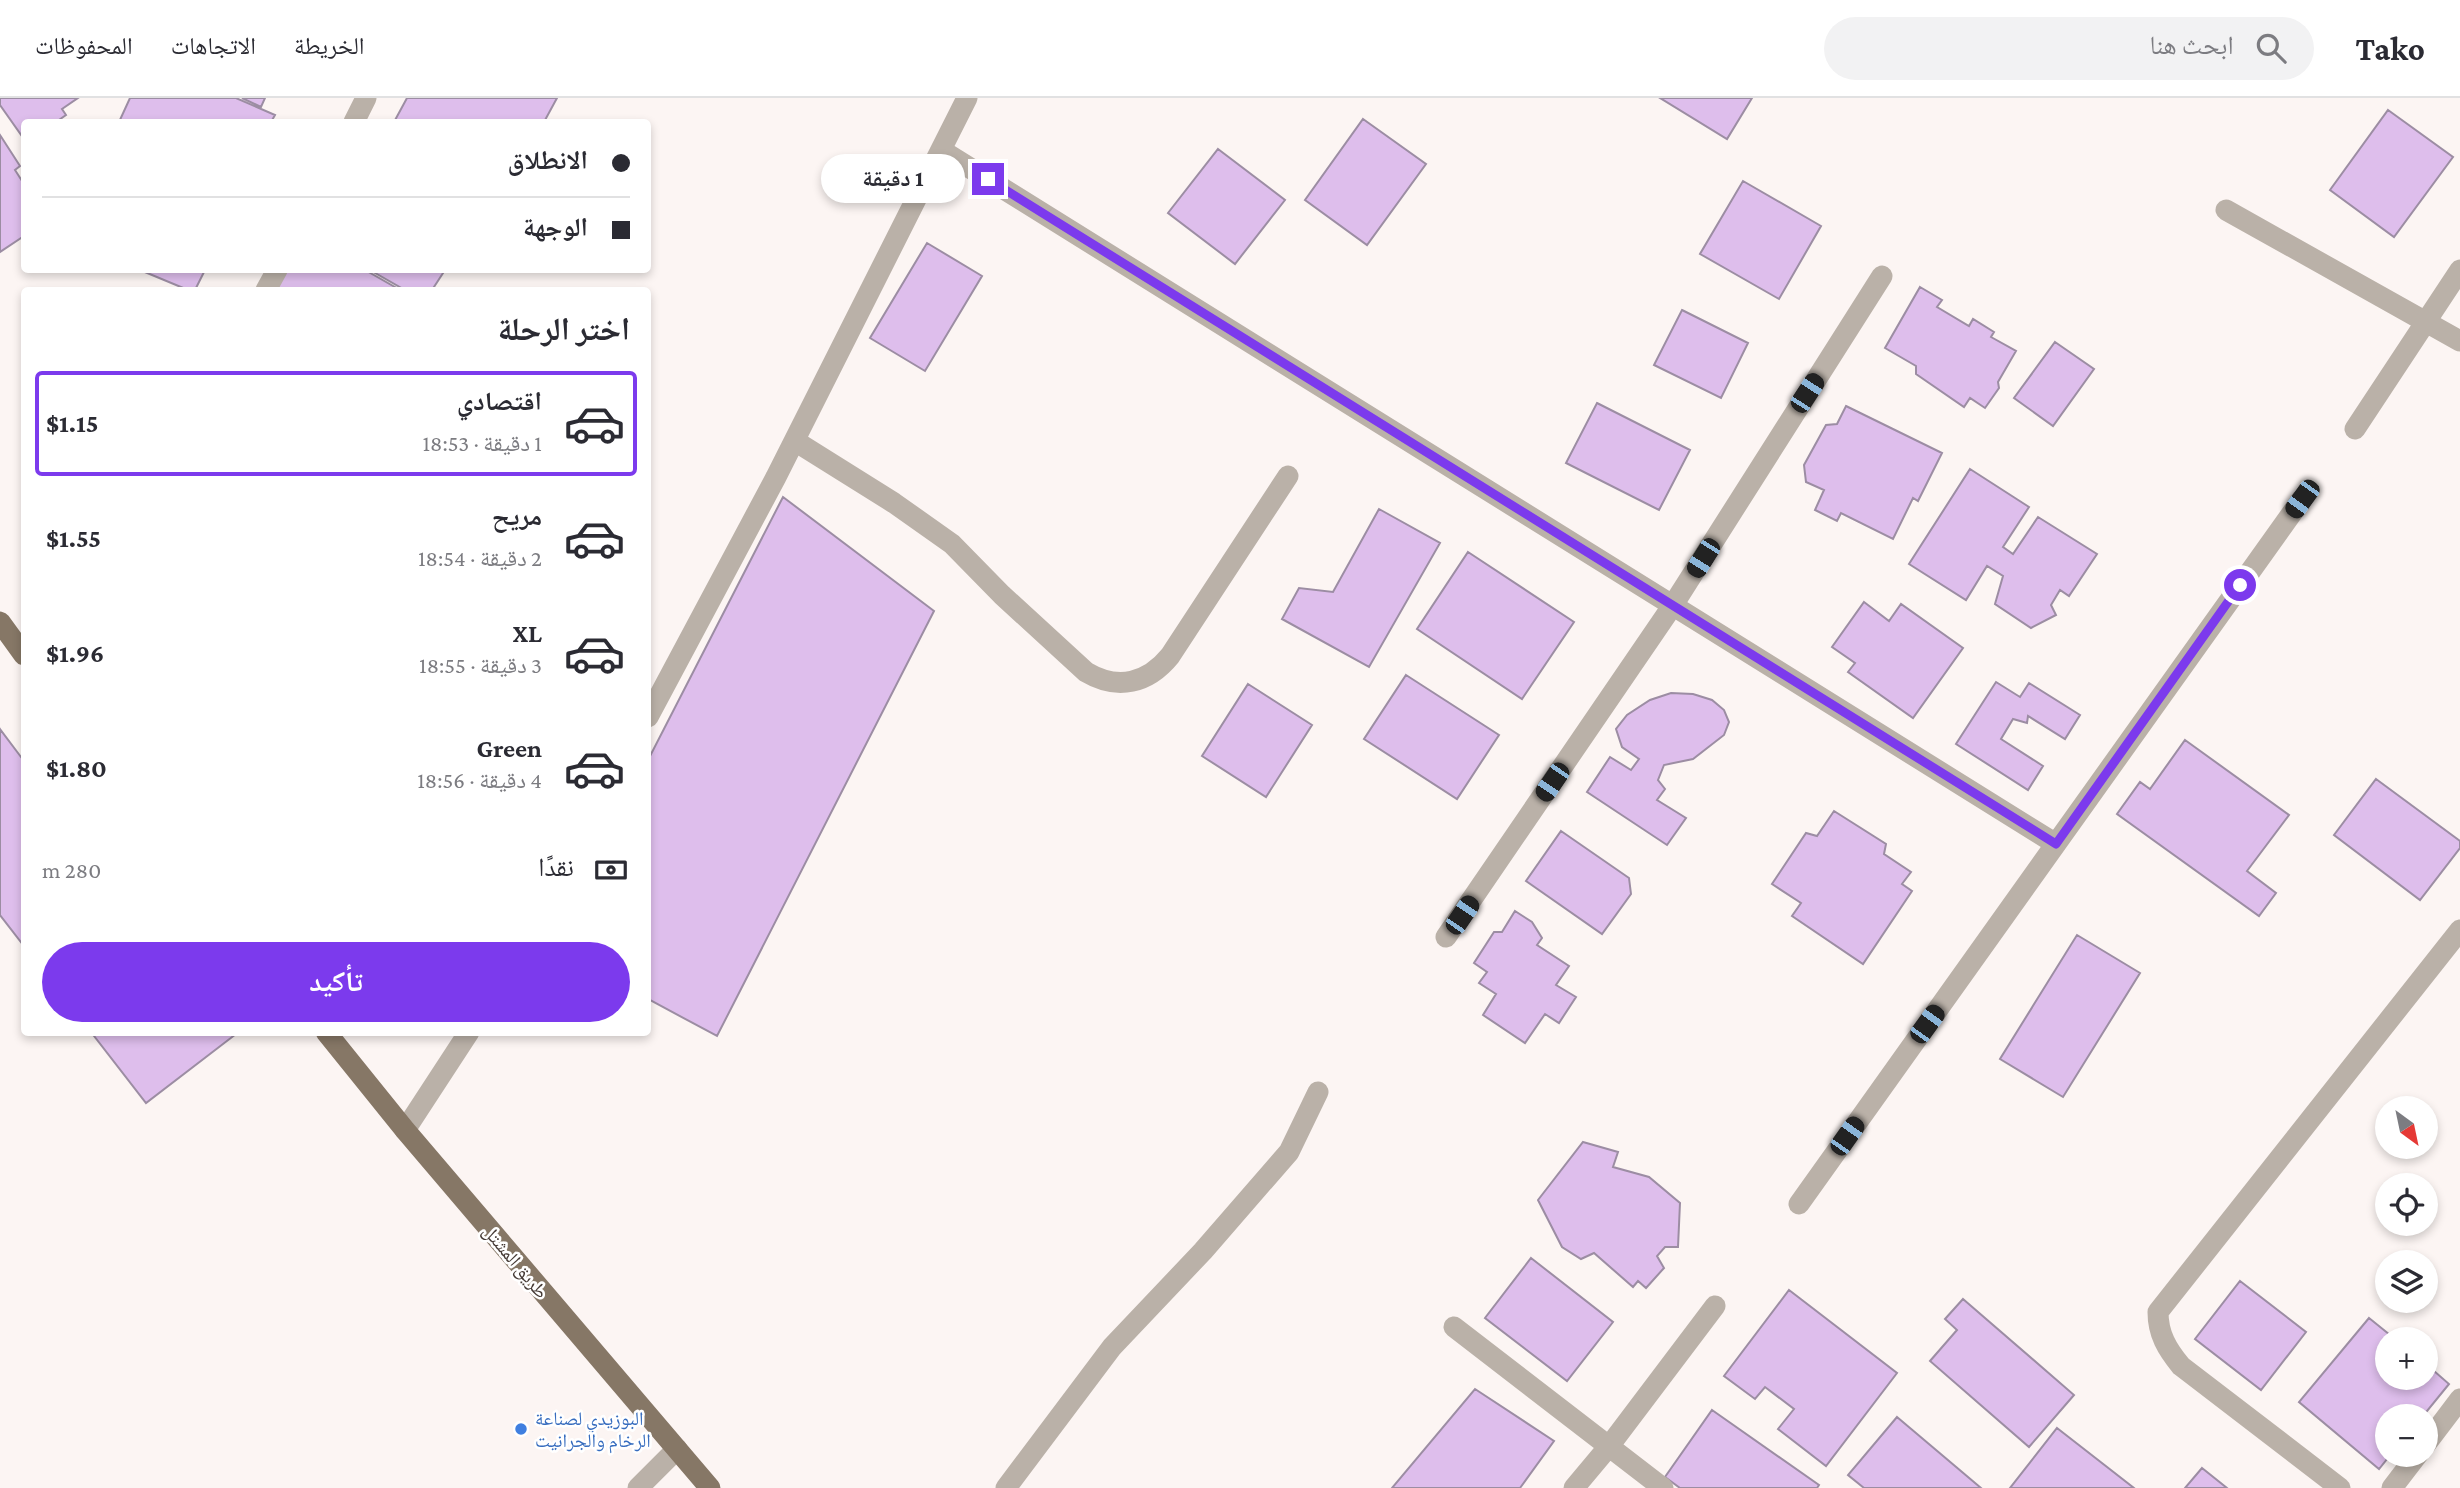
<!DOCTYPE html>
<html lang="ar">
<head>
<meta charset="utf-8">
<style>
  :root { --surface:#fff; --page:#f2f2f3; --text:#2b2b33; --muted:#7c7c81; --line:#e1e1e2; --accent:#7c3aed }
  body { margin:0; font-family:"Crimson Pro","Noto Naskh Arabic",serif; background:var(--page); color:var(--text); direction:rtl; height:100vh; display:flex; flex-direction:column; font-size:26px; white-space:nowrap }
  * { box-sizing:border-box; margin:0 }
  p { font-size:23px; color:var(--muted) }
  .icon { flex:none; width:38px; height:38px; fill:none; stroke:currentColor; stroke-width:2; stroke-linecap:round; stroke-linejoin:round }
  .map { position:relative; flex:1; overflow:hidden; direction:ltr }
  .details { position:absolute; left:21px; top:189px; width:630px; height:749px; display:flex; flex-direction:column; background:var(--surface); border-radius:7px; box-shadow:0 4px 10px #0003; direction:rtl }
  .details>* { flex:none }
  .top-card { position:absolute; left:21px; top:21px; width:630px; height:154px; border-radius:7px; box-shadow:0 4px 10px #0003; direction:rtl; display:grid; align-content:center; height:154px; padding:0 21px; background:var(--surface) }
  .needle { width:46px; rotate:147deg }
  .controls { position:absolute; left:2375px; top:998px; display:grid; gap:14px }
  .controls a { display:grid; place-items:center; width:63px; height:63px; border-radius:50%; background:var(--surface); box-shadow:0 4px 10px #0003; font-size:35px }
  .end { position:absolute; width:32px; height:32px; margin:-16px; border:9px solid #7c3aed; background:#fff; box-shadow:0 0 0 4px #fff }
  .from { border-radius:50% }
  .bubble { position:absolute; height:49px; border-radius:24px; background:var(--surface); box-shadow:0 4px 10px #0003; font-size:23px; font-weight:700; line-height:49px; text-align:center; direction:rtl }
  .car { position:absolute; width:21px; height:42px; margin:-21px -10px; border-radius:9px; box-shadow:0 0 5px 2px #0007; background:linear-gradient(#222 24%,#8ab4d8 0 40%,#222 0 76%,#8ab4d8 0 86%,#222 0) }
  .top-card b { display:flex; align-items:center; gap:24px; height:66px; font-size:26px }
  .top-card b+b { border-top:2px solid var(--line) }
  .top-card i { width:18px; height:18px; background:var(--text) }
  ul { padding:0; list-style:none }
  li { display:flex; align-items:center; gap:21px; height:105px; margin:0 14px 10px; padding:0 7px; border:4px solid transparent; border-radius:7px }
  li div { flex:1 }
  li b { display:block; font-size:26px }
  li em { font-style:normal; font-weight:700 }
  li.current { border-color:var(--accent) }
  li>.icon { width:63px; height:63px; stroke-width:1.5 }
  h2 { padding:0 21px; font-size:32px; line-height:84px }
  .pay { display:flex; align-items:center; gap:18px; height:77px; padding:0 21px; font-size:26px }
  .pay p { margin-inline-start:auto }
  .button { display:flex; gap:14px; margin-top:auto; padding:14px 21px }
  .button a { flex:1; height:80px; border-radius:42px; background:var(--accent); color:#fff; font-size:28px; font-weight:700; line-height:80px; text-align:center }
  header { display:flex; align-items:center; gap:42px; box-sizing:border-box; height:98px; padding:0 35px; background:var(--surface); border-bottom:2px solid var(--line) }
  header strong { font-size:33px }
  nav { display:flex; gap:38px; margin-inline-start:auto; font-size:24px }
  .search { width:490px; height:63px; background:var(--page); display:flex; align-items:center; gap:18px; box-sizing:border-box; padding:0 24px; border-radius:38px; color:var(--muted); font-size:26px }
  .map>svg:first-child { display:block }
  .building { fill:#debeec; stroke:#9c8da3; stroke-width:2 }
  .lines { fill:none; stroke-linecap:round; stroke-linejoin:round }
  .minor { stroke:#bab1a8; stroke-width:21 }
  .major { stroke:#867766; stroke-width:21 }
  .route { stroke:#7c3aed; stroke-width:9 }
  .shop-dot { fill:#3f7fe0; stroke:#fff; stroke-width:2.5 }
  .labels { text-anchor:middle; stroke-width:5; stroke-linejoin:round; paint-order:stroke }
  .street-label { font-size:19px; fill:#453a35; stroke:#fff }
  .shop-label { font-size:19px; fill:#366cbe; stroke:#fff; text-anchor:start }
</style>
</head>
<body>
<header>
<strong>Tako</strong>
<div class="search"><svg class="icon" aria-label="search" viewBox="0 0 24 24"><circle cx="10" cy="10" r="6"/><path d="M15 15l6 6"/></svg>ابحث هنا</div>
<nav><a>الخريطة</a><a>الاتجاهات</a><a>المحفوظات</a></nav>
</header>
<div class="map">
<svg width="2460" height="1390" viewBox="0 0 2460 1390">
  <rect width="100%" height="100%" fill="#fcf5f3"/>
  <path class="building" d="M 0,0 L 78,0 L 62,11 L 66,17 L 56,24 L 24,24 L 24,41 L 0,7 Z
    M 130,0 L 236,0 L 275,17 L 271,24 L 119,24 Z
    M 242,0 L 265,0 L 261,9 Z
    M 407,0 L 557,0 L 544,24 L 394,24 Z
    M 1660,0 L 1752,0 L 1727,41 Z
    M 2388,12 L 2453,59 L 2394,139 L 2330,92 Z
    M 1363,21 L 1426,66 L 1367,147 L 1305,102 Z
    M 0,37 L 20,68 L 15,72 L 24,86 L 24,138 L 0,154 Z
    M 1218,51 L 1285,102 L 1235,166 L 1168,115 Z
    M 1743,83 L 1821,128 L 1779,201 L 1700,156 Z
    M 927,145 L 982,178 L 925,273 L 870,240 Z
    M 140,172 L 205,172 L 195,192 L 188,192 Z
    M 284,172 L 365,172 L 400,192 L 271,192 Z
    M 370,172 L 445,172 L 432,192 L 405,192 Z
    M 1920,189 L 1942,202 L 1937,209 L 1969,228 L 1973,221 L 1994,234 L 1991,239 L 2016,253 L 1998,284 L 1999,290 L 1985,310 L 1970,300 L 1964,309 L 1916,276 L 1916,268 L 1885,250 Z
    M 1682,212 L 1748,245 L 1721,300 L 1654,267 Z
    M 2055,244 L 2094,271 L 2053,328 L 2014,300 Z
    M 1597,305 L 1690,352 L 1659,412 L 1566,365 Z
    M 1846,308 L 1942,355 L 1918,403 L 1913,400 L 1893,441 L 1841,415 L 1837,423 L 1815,412 L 1824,392 L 1806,384 L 1804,367 L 1826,327 L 1837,326 Z
    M 1970,371 L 2029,409 L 2003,449 L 2013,456 L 2038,419 L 2097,456 L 2069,498 L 2060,492 L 2051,507 L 2056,517 L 2031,530 L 1995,506 L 2003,478 L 1987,468 L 1966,502 L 1909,466 Z
    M 783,399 L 934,513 L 717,938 L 648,901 L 648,662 Z
    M 1379,411 L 1440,445 L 1369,569 L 1282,521 L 1299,490 L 1333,494 Z
    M 1468,454 L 1574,524 L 1522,601 L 1417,531 Z
    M 1864,504 L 1889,523 L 1901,506 L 1963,550 L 1913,620 L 1848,574 L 1855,565 L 1832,549 Z
    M 1406,577 L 1499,637 L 1457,701 L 1364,641 Z
    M 1996,584 L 2020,599 L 2029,585 L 2080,617 L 2065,641 L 2028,618 L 2027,625 L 2013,621 L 2001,641 L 2043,668 L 2028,692 L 1956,646 Z
    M 1248,586 L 1312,627 L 1266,699 L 1202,658 Z
    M 1671,595 L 1693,596 L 1712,602 L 1724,612 L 1729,624 L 1724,637 L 1693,661 L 1664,667 L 1658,682 L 1665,691 L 1657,702 L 1686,720 L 1667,747 L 1587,694 L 1610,659 L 1631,672 L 1639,661 L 1622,649 L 1616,631 L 1627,617 L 1650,602 Z
    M 0,631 L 24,663 L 24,848 L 0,817 Z
    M 2185,642 L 2289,717 L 2247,773 L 2276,795 L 2259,818 L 2117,716 L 2140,684 L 2150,691 Z
    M 2376,681 L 2460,743 L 2460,750 L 2420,802 L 2334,737 Z
    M 1834,713 L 1886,746 L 1884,756 L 1911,774 L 1902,786 L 1912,793 L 1863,866 L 1792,818 L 1801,805 L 1772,786 L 1806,735 L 1817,738 Z
    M 1561,733 L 1629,780 L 1631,796 L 1602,836 L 1526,783 Z
    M 1515,813 L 1532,824 L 1542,840 L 1537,847 L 1569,868 L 1556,887 L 1576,899 L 1559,925 L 1545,916 L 1525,945 L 1483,917 L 1496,896 L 1479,885 L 1487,874 L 1474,865 L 1494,834 L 1502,834 Z
    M 2077,837 L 2140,875 L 2063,999 L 2000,961 Z
    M 91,934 L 235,934 L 236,936 L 146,1005 Z
    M 1583,1044 L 1618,1054 L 1613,1069 L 1649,1079 L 1680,1105 L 1678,1149 L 1665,1149 L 1657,1158 L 1664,1170 L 1646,1190 L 1638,1183 L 1633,1189 L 1594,1155 L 1581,1161 L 1562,1149 L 1538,1102 Z
    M 1531,1160 L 1613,1224 L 1567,1283 L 1485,1220 Z
    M 2240,1183 L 2306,1234 L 2261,1292 L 2195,1241 Z
    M 1789,1192 L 1897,1275 L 1826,1368 L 1778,1331 L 1794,1311 L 1765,1289 L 1755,1301 L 1724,1278 Z
    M 1963,1201 L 2074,1297 L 2029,1349 L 1930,1263 L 1957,1232 L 1945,1221 Z
    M 2369,1220 L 2395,1241 L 2387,1241 L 2387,1279 L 2426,1279 L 2426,1266 L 2449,1286 L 2423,1318 L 2387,1318 L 2387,1356 L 2391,1356 L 2379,1371 L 2299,1304 Z
    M 1475,1291 L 1554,1343 L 1520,1390 L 1392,1390 Z
    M 1712,1312 L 1819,1387 L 1817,1390 L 1680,1390 L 1665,1379 Z
    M 1897,1319 L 1981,1390 L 1864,1390 L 1848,1377 Z
    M 2057,1330 L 2134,1390 L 2010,1390 Z
    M 2202,1370 L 2227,1390 L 2185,1390 Z"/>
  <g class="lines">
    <path class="minor" d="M 354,24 L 366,0
      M 941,52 L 2056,746
      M 2226,112 L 2460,243
      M 266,192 L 277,172
      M 2355,331 L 2460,172
      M 795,343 L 894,405 L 952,446 L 1002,497 L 1086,574 C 1118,593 1148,585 1170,558 L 1288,378
      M 648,619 L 776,379 L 967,0
      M 1446,839 L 1673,507 L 1882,178
      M 405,1032 L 469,934
      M 1799,1106 L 2302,401
      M 1454,1229 L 1663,1390
      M 2426,1346 L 2460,1301
      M 638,1390 L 677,1351
      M 1006,1390 L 1112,1249 L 1203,1153 L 1289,1054 L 1318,994
      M 1574,1390 L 1610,1347 L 1715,1208
      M 2340,1390 L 2181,1268 C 2167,1251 2158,1236 2158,1214 L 2460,832
      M 2392,1390 L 2418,1356"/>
    <path class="major" d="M 0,524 L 24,557
      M 326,934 L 405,1032 L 710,1390"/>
  </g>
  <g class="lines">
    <path class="route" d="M 988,81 L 2056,746 L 2240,487"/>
  </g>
  <circle class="shop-dot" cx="521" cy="1331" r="7"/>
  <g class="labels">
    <g class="street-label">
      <text transform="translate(516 1163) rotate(50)" y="7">طريق المشتل</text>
    </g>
    <g class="shop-label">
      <text x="535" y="1327">البوزيدي لصناعة<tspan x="535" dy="22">الرخام والجرانيت</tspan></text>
    </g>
  </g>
</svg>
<div class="controls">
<a><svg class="needle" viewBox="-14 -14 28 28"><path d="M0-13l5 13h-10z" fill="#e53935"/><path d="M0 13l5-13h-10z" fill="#7c7c81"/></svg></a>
<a><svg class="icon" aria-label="locate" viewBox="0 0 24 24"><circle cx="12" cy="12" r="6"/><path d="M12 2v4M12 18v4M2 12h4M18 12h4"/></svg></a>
<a><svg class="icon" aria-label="layers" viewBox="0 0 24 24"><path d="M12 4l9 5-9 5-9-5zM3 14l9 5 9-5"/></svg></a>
<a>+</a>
<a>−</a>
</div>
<i class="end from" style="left:2240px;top:487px"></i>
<i class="end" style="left:988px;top:81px"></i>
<div class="bubble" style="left:821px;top:56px;width:144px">1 دقيقة</div>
<i class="car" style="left:1807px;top:295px;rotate:33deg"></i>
<i class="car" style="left:2302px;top:401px;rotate:216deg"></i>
<i class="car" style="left:1703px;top:460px;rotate:212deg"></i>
<i class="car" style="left:1552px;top:684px;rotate:214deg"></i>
<i class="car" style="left:1462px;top:817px;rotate:34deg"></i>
<i class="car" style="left:1927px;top:926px;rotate:36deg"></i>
<i class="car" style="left:1847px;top:1038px;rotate:35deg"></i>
<div class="top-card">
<b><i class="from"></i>الانطلاق</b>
<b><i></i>الوجهة</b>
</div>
<section class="details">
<h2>اختر الرحلة</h2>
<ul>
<li class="current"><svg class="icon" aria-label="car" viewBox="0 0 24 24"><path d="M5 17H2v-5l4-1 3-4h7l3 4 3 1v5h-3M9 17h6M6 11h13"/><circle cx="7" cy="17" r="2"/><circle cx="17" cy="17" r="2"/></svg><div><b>اقتصادي</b><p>1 دقيقة · 18:53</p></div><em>$1.15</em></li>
<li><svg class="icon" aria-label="car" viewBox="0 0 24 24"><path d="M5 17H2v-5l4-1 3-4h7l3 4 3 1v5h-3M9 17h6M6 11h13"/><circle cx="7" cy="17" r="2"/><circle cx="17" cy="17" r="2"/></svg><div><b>مريح</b><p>2 دقيقة · 18:54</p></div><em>$1.55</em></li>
<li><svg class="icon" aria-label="car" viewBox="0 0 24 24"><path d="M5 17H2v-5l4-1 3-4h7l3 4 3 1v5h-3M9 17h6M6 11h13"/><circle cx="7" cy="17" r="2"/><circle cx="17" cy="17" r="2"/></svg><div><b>XL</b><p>3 دقيقة · 18:55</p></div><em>$1.96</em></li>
<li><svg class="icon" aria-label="car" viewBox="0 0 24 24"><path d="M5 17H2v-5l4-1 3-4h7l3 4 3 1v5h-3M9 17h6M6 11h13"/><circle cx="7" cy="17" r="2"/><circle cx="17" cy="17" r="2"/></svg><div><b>Green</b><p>4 دقيقة · 18:56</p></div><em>$1.80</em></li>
</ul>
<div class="pay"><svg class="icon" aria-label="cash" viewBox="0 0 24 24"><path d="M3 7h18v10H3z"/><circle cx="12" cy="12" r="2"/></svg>نقدًا<p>280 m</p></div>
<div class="button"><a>تأكيد</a></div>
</section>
</div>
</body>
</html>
